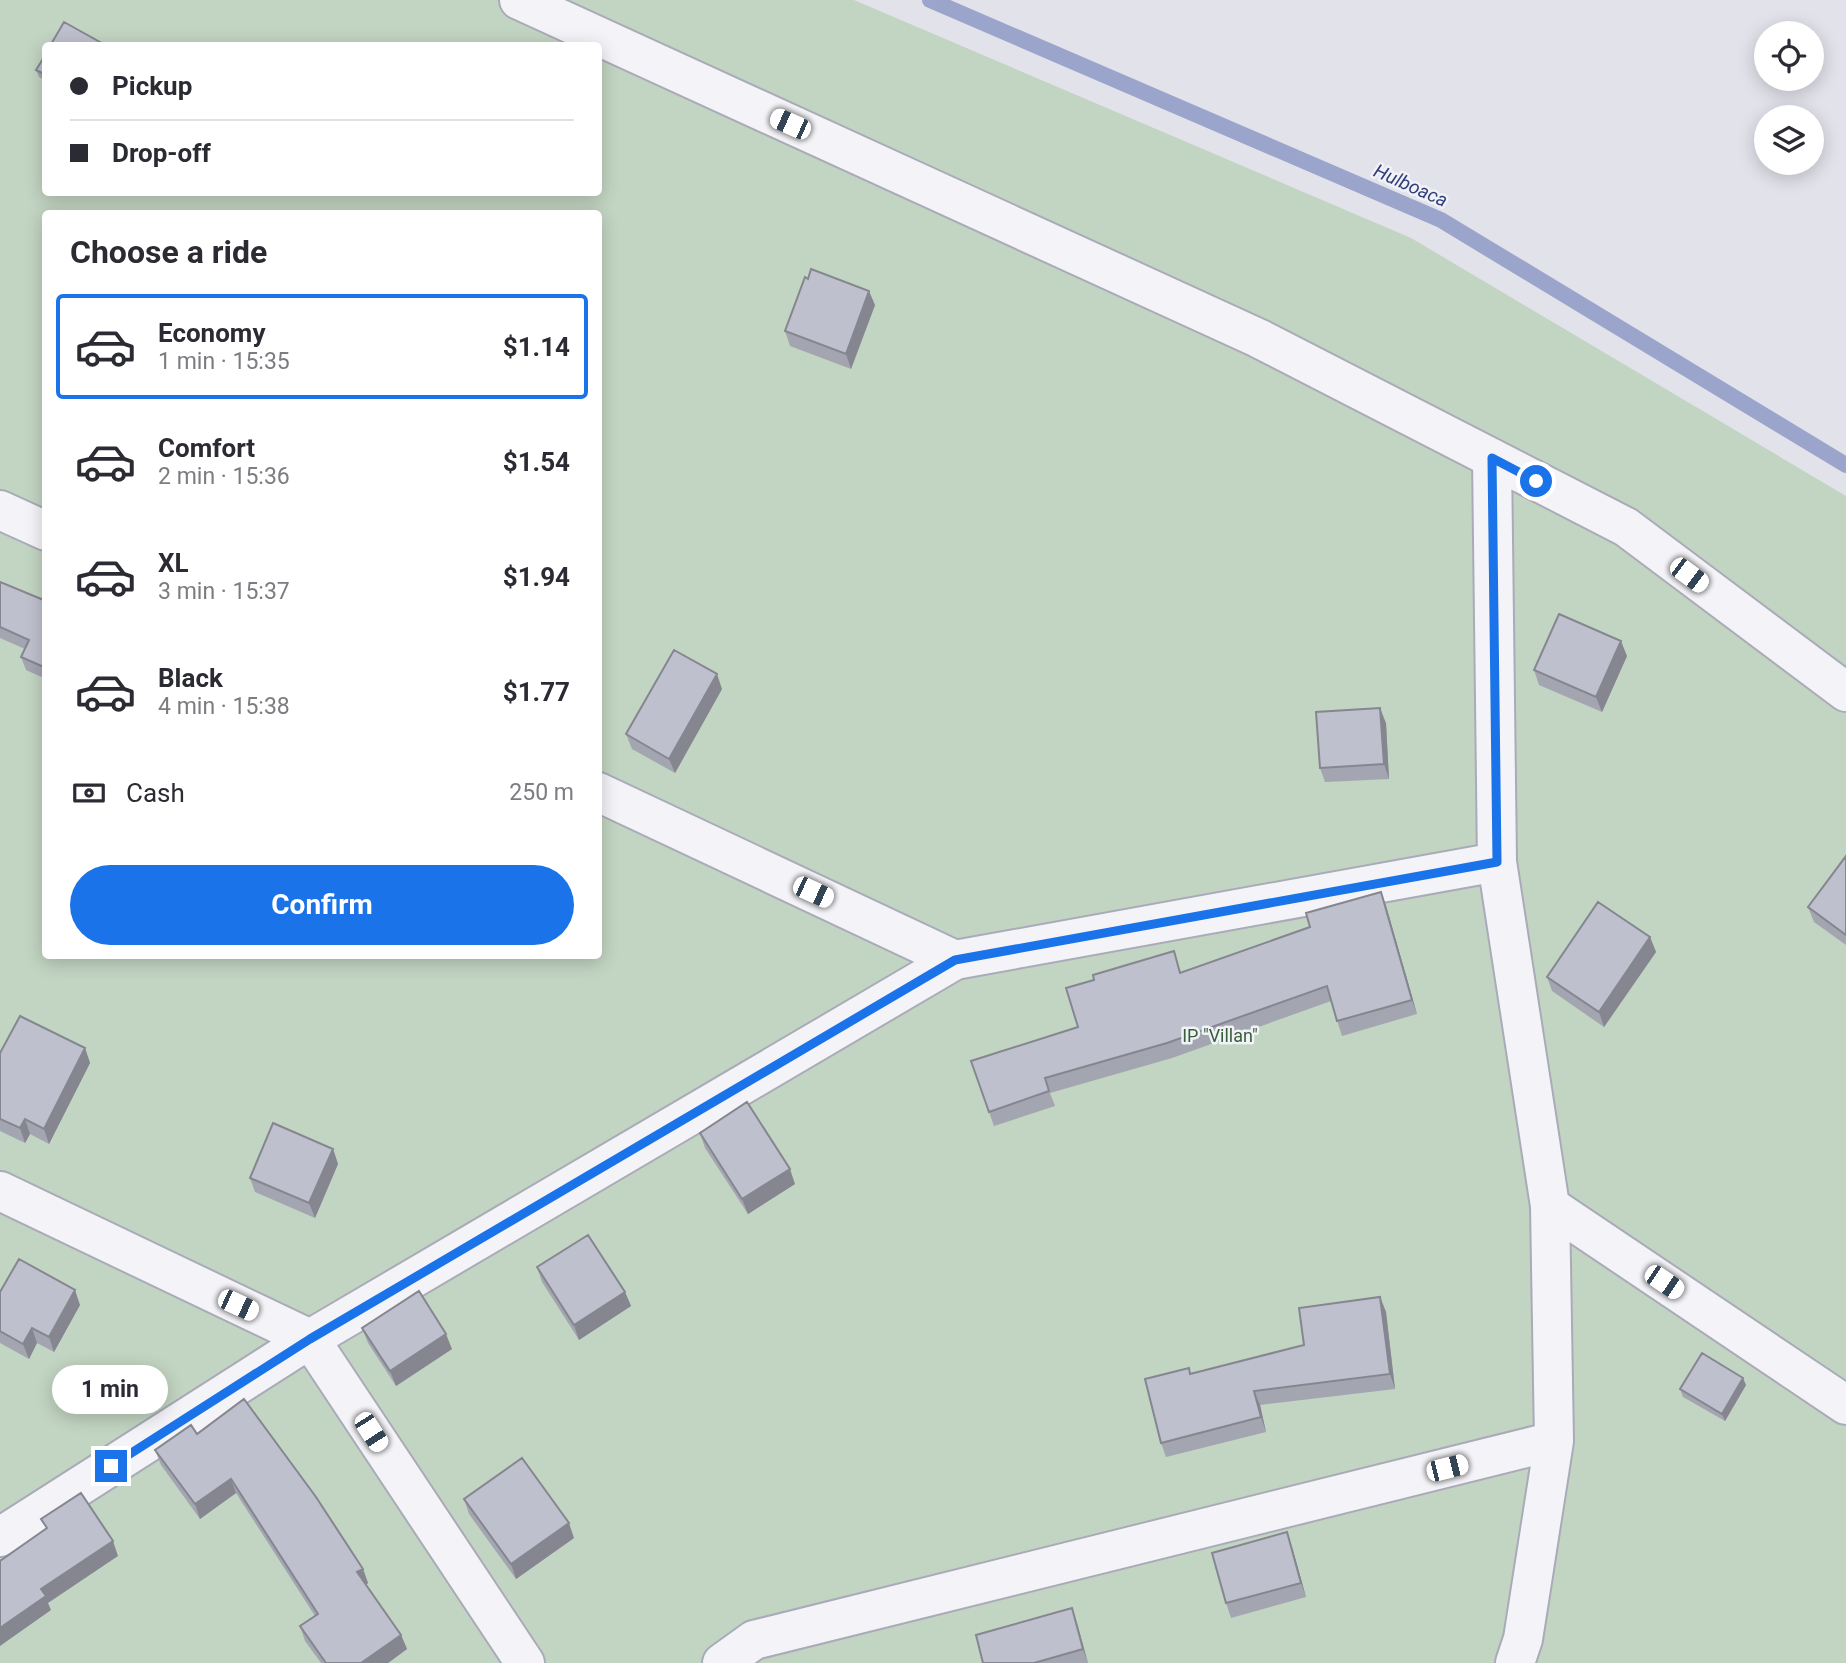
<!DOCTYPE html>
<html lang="en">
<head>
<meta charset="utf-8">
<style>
  :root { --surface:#fff; --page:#f7f7f7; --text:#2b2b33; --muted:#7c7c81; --line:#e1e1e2; --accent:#1a73e8 }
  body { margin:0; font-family:Roboto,sans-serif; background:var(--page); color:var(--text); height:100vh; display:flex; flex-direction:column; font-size:26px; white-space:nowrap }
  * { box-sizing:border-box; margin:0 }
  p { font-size:23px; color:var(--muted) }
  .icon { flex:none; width:38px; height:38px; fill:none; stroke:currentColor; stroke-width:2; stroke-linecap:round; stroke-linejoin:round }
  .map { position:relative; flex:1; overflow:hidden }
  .details { position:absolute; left:42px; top:210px; width:560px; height:749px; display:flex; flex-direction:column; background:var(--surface); border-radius:7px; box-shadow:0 4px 18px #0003 }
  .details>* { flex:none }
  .guide { position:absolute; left:42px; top:42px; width:560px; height:154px; border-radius:7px; box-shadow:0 4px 18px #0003; display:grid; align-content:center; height:154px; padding:0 28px; background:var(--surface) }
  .tools { position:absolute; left:1754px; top:21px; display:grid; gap:14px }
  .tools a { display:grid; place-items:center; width:70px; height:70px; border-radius:50%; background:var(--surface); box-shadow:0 4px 18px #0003; font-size:35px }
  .end { position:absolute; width:32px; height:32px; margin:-16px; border:9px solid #1a73e8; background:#fff; box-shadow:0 0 0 4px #fff }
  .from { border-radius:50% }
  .bubble { position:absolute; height:49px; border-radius:24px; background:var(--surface); box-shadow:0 4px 18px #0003; font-size:23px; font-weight:700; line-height:49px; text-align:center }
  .car { position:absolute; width:21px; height:42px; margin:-21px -10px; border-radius:9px; box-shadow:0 0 5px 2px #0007; background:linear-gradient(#fff 24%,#345 0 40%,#fff 0 76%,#345 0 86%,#fff 0) }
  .guide b { display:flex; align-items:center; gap:24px; height:66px; font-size:26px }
  .guide b+b { border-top:2px solid var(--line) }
  .guide i { width:18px; height:18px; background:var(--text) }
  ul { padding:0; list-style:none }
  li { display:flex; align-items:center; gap:21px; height:105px; margin:0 14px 10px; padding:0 14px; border:4px solid transparent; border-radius:7px }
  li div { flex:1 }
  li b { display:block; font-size:26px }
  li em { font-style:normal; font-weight:700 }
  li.active { border-color:var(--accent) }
  li>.icon { width:63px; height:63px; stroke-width:1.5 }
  h2 { padding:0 28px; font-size:32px; line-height:84px }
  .pay { display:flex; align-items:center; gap:18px; height:77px; padding:0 28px; font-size:26px }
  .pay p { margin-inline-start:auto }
  .cta { display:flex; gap:14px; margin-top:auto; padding:14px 28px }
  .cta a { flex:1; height:80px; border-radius:42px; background:var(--accent); color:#fff; font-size:28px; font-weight:700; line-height:80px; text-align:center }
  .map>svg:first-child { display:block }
  .green { fill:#c2d4c2; fill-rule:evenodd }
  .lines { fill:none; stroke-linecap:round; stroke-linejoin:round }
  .stream { stroke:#9ba5cb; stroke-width:16 }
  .minor-casing { stroke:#aaabb8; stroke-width:42 }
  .minor { stroke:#f4f4f8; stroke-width:38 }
  .wall { fill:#a3a5b0 }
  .shaded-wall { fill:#858690 }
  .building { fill:#bec0cd; stroke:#858690; stroke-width:2 }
  .route { stroke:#1a73e8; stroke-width:9 }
  .labels { text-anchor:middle; stroke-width:5; stroke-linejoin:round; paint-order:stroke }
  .park-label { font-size:18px; fill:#365f39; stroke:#f1f2f7 }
  .water-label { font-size:19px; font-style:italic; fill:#313e78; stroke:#f1f2f7 }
</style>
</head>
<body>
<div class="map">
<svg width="1846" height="1663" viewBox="0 0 1846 1663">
  <rect width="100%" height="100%" fill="#e1e2ea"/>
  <path class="green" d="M 0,0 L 854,0 L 1411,238 L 1846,496 L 1846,1663 L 0,1663 ZM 46,46 L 598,46 L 598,192 L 46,192 ZM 46,214 L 598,214 L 598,956 L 46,956 Z"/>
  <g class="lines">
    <path class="stream" d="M 930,0 L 1441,220 L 1846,465"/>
    <g class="minor-casing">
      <path id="minor" d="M 519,0 L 1258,338 L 1626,527 L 1846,692
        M 1492,458 L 1497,862 L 1550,1206 L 1554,1441 L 1523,1639 L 1515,1663
        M 0,510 L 46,531
        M 598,792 L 955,960
        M 0,1191 L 310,1339 L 525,1663
        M 1550,1206 L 1846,1405
        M 0,1537 L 310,1339 L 955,960 L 1497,862
        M 722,1663 L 754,1640 L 1554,1441"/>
    </g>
    <use href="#minor" class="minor"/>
  </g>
  <path class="wall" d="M 46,54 L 46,81 L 39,77 L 36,70 Z
    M 875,305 L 851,369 L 790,346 L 785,331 Z
    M 0,582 L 46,601 L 46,679 L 26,670 L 21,657 L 25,649 L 0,638 Z
    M 1627,656 L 1602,712 L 1539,685 L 1534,670 Z
    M 722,689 L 675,773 L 632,749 L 626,734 Z
    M 1386,723 L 1389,779 L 1325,782 L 1320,768 Z
    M 1846,856 L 1846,945 L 1814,922 L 1808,907 Z
    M 1381,892 L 1386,906 L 1417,1014 L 1342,1036 L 1331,1001 L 1172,1058 L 1050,1093 L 1055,1106 L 994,1126 L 971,1061 L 1078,1027 L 1181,973 L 1310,927 Z
    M 1650,937 L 1656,952 L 1604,1027 L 1552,991 L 1547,977 Z
    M 85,1048 L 90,1063 L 49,1144 L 30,1134 L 25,1143 L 0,1131 L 0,1053 Z
    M 700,1133 L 795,1184 L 748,1214 L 705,1148 Z
    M 333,1149 L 338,1164 L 315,1218 L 255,1192 L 250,1178 Z
    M 537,1267 L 625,1292 L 631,1306 L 579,1340 L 542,1282 Z
    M 0,1292 L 80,1305 L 54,1352 L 37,1343 L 29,1359 L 0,1343 Z
    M 1380,1297 L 1386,1312 L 1395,1389 L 1260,1405 L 1266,1432 L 1166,1457 L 1161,1443 L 1191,1374 L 1304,1345 Z
    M 362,1328 L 452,1349 L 396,1386 L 368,1343 Z
    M 1746,1385 L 1725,1421 L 1683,1397 L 1680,1389 Z
    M 197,1434 L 363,1569 L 368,1583 L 366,1585 L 401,1635 L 407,1649 L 388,1663 L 321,1663 L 305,1641 L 300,1626 L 315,1616 L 236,1493 L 200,1519 L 161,1465 L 155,1450 Z
    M 464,1499 L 574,1538 L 516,1579 L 469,1514 Z
    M 1287,1532 L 1292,1547 L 1306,1597 L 1231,1618 L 1226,1603 Z
    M 1072,1608 L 1088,1663 L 983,1663 Z"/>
  <path class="shaded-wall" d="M 869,291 L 875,305 L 851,369 L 846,354 Z
    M 1621,641 L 1627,656 L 1602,712 L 1596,697 Z
    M 717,674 L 722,689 L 675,773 L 669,759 Z
    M 1380,708 L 1386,723 L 1389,779 L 1384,764 Z
    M 1381,892 L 1386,906 L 1417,1014 L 1412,1000 Z
    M 1650,937 L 1656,952 L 1604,1027 L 1599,1012 Z
    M 85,1048 L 90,1063 L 49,1144 L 44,1129 Z
    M 25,1119 L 30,1134 L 25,1143 L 20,1128 Z
    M 333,1149 L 338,1164 L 315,1218 L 309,1203 Z
    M 790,1169 L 795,1184 L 748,1214 L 742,1199 Z
    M 75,1290 L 80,1305 L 54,1352 L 49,1337 Z
    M 625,1292 L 631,1306 L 579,1340 L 574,1325 Z
    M 1380,1297 L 1386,1312 L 1395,1389 L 1390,1374 Z
    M 32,1328 L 37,1343 L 29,1359 L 23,1344 Z
    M 446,1334 L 452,1349 L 396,1386 L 390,1371 Z
    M 1743,1378 L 1746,1385 L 1725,1421 L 1722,1414 Z
    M 1254,1391 L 1260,1405 L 1266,1432 L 1261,1417 Z
    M 231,1479 L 236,1493 L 200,1519 L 195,1504 Z
    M 569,1523 L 574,1538 L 516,1579 L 511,1564 Z
    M 1287,1532 L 1292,1547 L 1306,1597 L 1301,1583 Z
    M 113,1541 L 118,1556 L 48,1603 L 51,1610 L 0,1646 L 0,1628 L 41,1589 Z
    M 363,1569 L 368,1583 L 363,1587 L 357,1572 Z
    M 1072,1608 L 1077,1623 L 1088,1663 L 1083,1649 Z
    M 401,1635 L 407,1649 L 388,1663 L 361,1663 Z"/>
  <path class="building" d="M 64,22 L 107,46 L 50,46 Z
    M 46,54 L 46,75 L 36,70 Z
    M 811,269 L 869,291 L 846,354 L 785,331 L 805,277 L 808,279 Z
    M 0,582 L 46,601 L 46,668 L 21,657 L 29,640 L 0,627 Z
    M 1559,614 L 1621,641 L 1596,697 L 1534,670 Z
    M 674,650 L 717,674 L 669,759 L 626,734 Z
    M 1380,708 L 1384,764 L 1320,768 L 1316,712 Z
    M 1846,856 L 1846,935 L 1808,907 Z
    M 1381,892 L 1412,1000 L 1337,1021 L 1327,986 L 1167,1043 L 1045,1078 L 1049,1091 L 989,1112 L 971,1061 L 1078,1027 L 1066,988 L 1094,980 L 1093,975 L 1174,951 L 1180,973 L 1310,927 L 1306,913 Z
    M 1598,902 L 1650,937 L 1599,1012 L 1547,977 Z
    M 20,1016 L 85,1048 L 44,1129 L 25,1119 L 20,1128 L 0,1119 L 0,1053 Z
    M 747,1102 L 790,1169 L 742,1199 L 700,1133 Z
    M 273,1123 L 333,1149 L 309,1203 L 250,1178 Z
    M 588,1235 L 625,1292 L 574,1325 L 537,1267 Z
    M 19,1259 L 75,1290 L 49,1337 L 32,1328 L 23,1344 L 0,1331 L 0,1292 Z
    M 419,1291 L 446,1334 L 390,1371 L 362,1328 Z
    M 1380,1297 L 1390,1374 L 1254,1391 L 1261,1417 L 1161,1443 L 1145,1379 L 1189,1368 L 1190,1374 L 1304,1345 L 1299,1308 Z
    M 1702,1353 L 1743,1378 L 1722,1414 L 1680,1389 Z
    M 244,1399 L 316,1497 L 363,1569 L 357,1572 L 401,1635 L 361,1663 L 326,1663 L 300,1626 L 318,1614 L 231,1479 L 195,1504 L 155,1450 L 191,1425 L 197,1434 Z
    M 522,1458 L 569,1523 L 511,1564 L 464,1499 Z
    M 81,1493 L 113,1541 L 41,1589 L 46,1596 L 0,1628 L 0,1561 L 47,1528 L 41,1519 Z
    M 1287,1532 L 1301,1583 L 1226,1603 L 1212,1553 Z
    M 1072,1608 L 1083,1649 L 1034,1663 L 983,1663 L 976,1635 Z"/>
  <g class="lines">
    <path class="route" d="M 111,1466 L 310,1339 L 955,960 L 1497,862 L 1492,458 L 1536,481"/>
  </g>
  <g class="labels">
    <g class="park-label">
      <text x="1220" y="1042">IP "Villan"</text>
    </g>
    <g class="water-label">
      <text transform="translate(1411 185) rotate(24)" y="7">Hulboaca</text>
    </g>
  </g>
</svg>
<div class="tools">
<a><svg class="icon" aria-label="locate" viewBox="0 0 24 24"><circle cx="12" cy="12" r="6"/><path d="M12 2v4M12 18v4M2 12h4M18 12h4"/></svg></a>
<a><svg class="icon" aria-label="layers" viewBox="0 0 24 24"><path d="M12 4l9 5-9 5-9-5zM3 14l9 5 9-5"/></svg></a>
</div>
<i class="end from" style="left:1536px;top:481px"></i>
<i class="end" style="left:111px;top:1466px"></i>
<div class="bubble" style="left:52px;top:1365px;width:116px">1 min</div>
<i class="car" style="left:790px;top:124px;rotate:294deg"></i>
<i class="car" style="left:1689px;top:575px;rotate:127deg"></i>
<i class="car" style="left:813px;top:892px;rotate:115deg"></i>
<i class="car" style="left:1664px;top:1282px;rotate:124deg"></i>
<i class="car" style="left:238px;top:1305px;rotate:115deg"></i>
<i class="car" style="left:371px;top:1432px;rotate:147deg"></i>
<i class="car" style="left:1447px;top:1468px;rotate:76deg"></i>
<div class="guide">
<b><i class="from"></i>Pickup</b>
<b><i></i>Drop-off</b>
</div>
<section class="details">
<h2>Choose a ride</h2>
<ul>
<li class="active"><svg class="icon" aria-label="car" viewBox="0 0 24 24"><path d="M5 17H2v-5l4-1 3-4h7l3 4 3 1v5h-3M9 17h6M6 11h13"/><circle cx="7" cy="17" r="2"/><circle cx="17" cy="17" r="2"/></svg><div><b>Economy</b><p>1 min · 15:35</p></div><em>$1.14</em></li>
<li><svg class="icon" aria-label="car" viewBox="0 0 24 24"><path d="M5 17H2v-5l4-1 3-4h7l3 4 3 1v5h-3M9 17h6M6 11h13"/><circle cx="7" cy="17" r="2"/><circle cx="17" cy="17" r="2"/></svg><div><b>Comfort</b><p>2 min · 15:36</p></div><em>$1.54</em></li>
<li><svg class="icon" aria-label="car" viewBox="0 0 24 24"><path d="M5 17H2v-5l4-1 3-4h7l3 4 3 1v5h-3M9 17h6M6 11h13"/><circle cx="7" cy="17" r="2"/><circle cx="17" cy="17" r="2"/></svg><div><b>XL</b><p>3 min · 15:37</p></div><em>$1.94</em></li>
<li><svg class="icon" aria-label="car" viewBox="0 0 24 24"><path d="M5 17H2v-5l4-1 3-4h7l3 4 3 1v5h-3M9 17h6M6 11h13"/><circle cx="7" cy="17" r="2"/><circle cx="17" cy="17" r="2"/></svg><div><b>Black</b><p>4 min · 15:38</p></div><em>$1.77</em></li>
</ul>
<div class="pay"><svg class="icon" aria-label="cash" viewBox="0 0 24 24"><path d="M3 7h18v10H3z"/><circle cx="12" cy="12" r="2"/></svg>Cash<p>250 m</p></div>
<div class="cta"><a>Confirm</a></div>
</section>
</div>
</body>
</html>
